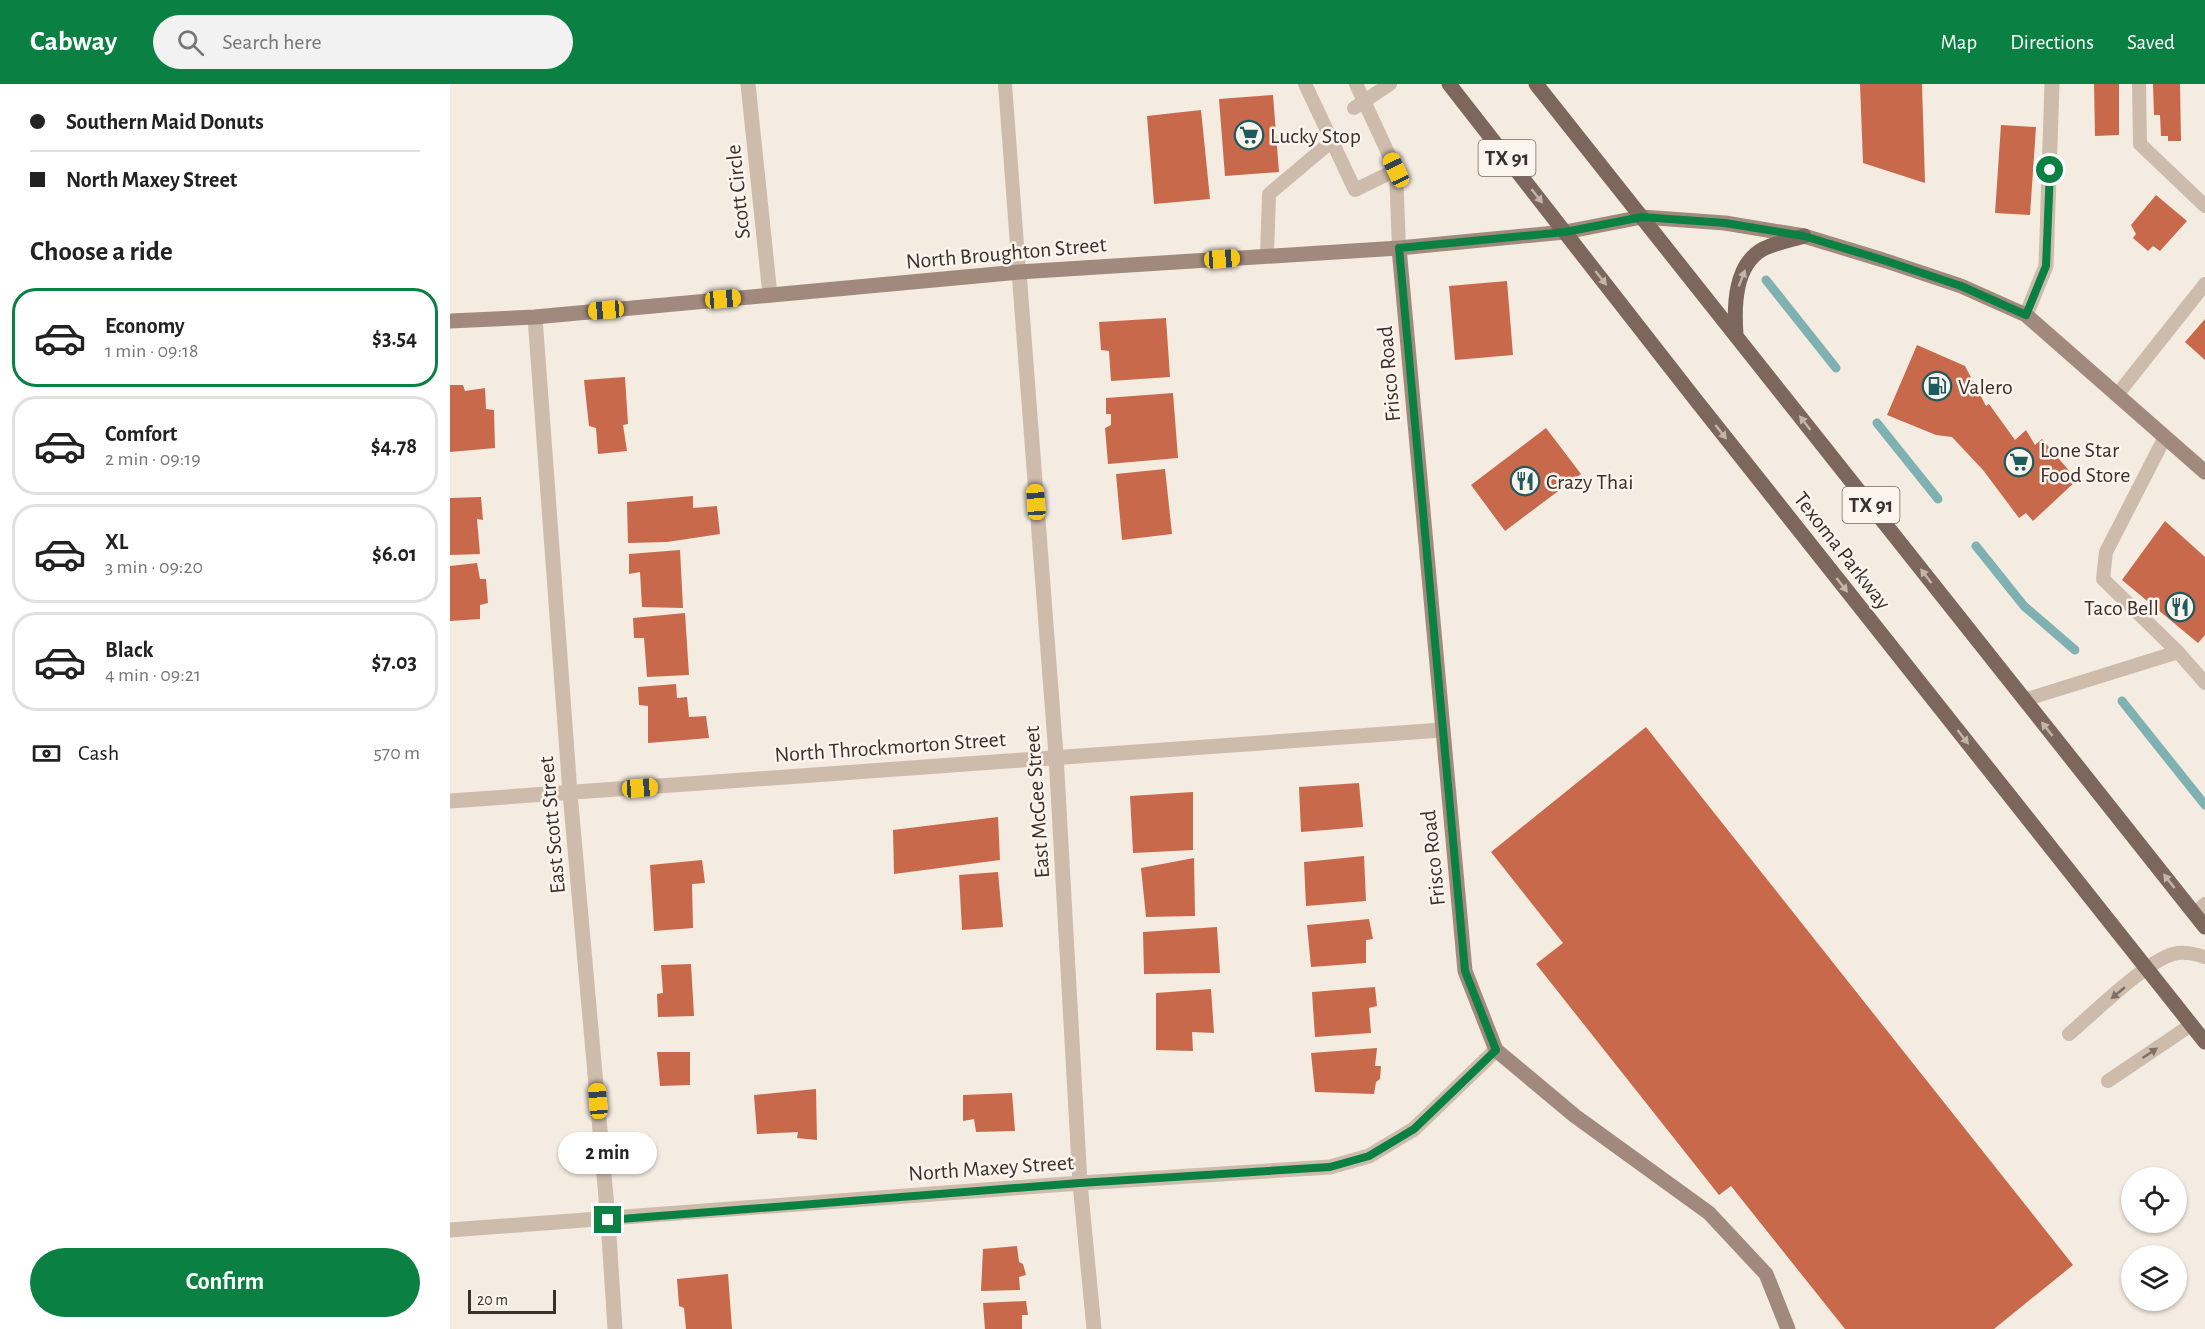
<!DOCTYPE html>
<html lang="en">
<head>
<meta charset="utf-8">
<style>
  :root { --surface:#fff; --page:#f2f2f2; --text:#222; --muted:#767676; --line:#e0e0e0; --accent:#0b8043 }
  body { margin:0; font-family:"Alegreya Sans",sans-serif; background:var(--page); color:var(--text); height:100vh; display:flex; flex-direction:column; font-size:22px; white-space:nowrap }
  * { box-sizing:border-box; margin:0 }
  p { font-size:20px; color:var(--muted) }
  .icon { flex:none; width:33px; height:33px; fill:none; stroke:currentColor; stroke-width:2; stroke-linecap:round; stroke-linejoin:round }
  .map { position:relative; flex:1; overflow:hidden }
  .sheet { display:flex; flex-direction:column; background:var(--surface); width:450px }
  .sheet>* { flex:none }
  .hud { display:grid; align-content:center; height:132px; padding:0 30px; background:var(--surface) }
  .buttons { position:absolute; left:1671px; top:1083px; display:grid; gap:12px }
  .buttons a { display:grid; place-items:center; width:66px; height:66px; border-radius:50%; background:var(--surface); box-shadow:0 2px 4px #0004; font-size:30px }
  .scale { position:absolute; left:18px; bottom:15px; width:88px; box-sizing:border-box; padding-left:6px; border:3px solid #3b302b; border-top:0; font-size:16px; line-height:21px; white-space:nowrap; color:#3b302b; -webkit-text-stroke:4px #fbf5ee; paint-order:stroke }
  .end { position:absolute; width:27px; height:27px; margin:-14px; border:8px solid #0b8043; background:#fff; box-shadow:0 0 0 3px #fff }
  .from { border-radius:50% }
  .bubble { position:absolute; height:42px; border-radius:21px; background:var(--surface); box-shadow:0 2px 4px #0004; font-size:20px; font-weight:700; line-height:42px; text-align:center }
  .car { position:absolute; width:18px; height:36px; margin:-18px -9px; border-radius:8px; box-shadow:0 0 4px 2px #0007; background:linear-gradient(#f5c518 24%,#345 0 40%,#f5c518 0 76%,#345 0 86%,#f5c518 0) }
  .hud b { display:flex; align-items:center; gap:21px; height:57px; font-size:22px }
  .hud b+b { border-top:2px solid var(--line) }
  .hud i { width:15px; height:15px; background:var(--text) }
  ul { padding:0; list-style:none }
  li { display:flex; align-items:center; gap:18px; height:99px; margin:0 12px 9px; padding:0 18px; border:3px solid var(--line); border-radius:24px }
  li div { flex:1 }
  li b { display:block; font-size:22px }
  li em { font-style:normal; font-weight:700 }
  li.current { border-color:var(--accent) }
  li>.icon { width:54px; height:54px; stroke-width:1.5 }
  h2 { padding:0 30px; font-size:27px; line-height:72px }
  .pay { display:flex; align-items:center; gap:15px; height:66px; padding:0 30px; font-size:22px }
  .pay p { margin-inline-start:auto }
  .primary-button { display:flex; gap:12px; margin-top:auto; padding:12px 30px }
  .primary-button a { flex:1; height:69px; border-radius:36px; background:var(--accent); color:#fff; font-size:24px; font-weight:700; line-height:69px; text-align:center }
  header { display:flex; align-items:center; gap:36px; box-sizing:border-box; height:84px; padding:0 30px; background:var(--accent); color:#fff }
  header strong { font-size:28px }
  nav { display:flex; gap:33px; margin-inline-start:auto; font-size:21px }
  .search { width:420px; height:54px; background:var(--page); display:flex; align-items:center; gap:15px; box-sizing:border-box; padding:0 21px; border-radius:33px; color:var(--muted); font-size:22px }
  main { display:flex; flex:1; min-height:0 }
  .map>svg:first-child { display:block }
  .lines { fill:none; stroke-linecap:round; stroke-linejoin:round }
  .stream { stroke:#7fb0b2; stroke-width:9 }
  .building { fill:#c8694b }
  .lane { stroke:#cdbbac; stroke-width:14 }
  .street { stroke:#cdbbac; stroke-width:15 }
  .secondary { stroke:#a18a7d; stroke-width:15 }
  .primary { stroke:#7d675c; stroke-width:15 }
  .oneway { fill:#c2b5ac }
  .oneway2 { fill:#7d6f65 }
  .route { stroke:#0b8043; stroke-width:8 }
  .labels { text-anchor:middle; stroke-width:5; stroke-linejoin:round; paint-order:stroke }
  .shield { fill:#fbf5ee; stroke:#756b66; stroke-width:1.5 }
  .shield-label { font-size:21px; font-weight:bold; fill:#3b302b }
  .poi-label { font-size:22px; fill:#3b302b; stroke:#fbf5ee; text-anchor:start }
  .street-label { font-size:22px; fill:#3b302b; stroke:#fbf5ee }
</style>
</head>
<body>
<header>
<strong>Cabway</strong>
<div class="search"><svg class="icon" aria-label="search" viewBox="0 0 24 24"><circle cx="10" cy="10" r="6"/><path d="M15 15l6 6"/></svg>Search here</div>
<nav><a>Map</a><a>Directions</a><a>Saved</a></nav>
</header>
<main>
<section class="sheet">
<div class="hud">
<b><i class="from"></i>Southern Maid Donuts</b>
<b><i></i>North Maxey Street</b>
</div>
<h2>Choose a ride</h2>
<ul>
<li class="current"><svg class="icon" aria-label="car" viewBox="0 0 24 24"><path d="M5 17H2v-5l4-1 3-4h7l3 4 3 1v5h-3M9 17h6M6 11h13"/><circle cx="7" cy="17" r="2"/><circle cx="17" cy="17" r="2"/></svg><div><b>Economy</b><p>1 min · 09:18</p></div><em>$3.54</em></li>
<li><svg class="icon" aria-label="car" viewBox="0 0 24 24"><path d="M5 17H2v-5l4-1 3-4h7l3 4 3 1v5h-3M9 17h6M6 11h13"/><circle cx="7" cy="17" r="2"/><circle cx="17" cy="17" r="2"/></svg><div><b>Comfort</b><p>2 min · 09:19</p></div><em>$4.78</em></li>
<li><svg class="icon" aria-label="car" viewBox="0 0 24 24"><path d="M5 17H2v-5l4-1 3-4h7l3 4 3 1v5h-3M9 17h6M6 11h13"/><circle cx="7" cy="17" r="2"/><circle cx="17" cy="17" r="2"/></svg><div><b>XL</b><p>3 min · 09:20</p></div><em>$6.01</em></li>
<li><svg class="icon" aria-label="car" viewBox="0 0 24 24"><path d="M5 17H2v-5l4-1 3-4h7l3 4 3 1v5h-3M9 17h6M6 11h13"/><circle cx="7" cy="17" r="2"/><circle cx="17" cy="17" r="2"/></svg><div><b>Black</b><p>4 min · 09:21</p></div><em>$7.03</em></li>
</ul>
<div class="pay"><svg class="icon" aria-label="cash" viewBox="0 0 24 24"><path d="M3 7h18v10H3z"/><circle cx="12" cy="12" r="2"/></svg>Cash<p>570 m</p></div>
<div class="primary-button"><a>Confirm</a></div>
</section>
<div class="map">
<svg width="1755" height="1245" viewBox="0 0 1755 1245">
  <rect width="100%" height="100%" fill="#f4ebe1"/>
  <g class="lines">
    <path class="stream" d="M 1316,196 L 1386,284
      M 1427,339 L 1488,415
      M 1526,462 L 1574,522 L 1625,566
      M 1672,617 L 1755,721"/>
  </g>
  <path class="building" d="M 1410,0 L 1472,0 L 1475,99 L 1413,79 Z
    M 1644,0 L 1669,0 L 1669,51 L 1645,52 Z
    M 1703,0 L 1730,0 L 1731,57 L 1718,57 L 1718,52 L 1711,52 L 1710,31 L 1704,31 Z
    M 823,11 L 829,88 L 775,92 L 769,15 Z
    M 751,26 L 760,115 L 704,120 L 697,32 Z
    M 1551,41 L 1586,43 L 1580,131 L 1545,129 Z
    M 1706,111 L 1737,137 L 1710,167 L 1703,162 L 1698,167 L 1683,154 L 1686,150 L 1681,141 Z
    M 1057,197 L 1063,271 L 1005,276 L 999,202 Z
    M 716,234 L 720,293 L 661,297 L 659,267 L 651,266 L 649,238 Z
    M 1755,235 L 1755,276 L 1735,258 Z
    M 1467,261 L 1515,282 L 1536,322 L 1539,320 L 1565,356 L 1576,346 L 1585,361 L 1592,355 L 1627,396 L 1583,437 L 1576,429 L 1569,434 L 1533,386 L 1502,353 L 1486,351 L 1437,331 Z
    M 175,293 L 178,340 L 173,341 L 177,367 L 148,370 L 146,344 L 139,342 L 134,296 Z
    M 0,301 L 13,301 L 15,307 L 35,304 L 36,325 L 44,326 L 45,364 L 0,368 Z
    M 723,309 L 728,374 L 658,380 L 655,344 L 661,341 L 661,330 L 656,330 L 656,314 Z
    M 1096,344 L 1131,390 L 1055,447 L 1021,401 Z
    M 715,385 L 722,450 L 672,456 L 666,390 Z
    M 243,412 L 243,424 L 267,422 L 270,450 L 217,458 L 178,459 L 177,418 Z
    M 31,413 L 33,436 L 27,435 L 30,470 L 0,471 L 0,414 Z
    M 1715,437 L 1755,473 L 1755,551 L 1748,559 L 1672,496 Z
    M 230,466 L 233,524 L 192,523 L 190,488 L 179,490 L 179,470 Z
    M 27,479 L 30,495 L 36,495 L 38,519 L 30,521 L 30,535 L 0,537 L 0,482 Z
    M 235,529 L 239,591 L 197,593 L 194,554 L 184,554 L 183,534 Z
    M 226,600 L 227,614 L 237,613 L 239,633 L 256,632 L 259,654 L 198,659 L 198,622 L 189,621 L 188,603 Z
    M 1196,643 L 1623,1181 L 1544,1245 L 1395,1245 L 1281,1102 L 1269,1111 L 1086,880 L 1113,859 L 1041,768 Z
    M 909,699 L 913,743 L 851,748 L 849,703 Z
    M 743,708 L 743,766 L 683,769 L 680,712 Z
    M 548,733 L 550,776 L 444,790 L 443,746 Z
    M 914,772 L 916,817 L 856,822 L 854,778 Z
    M 744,774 L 745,832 L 696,833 L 691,784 Z
    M 252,776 L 255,799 L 242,800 L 243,844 L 204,847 L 200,781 Z
    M 548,788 L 553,843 L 512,846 L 509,791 Z
    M 919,835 L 923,855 L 916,856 L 916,879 L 861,883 L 857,841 Z
    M 767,843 L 770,889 L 694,890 L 693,848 Z
    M 241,880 L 244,932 L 208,933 L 207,910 L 213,909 L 211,881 Z
    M 925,903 L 927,922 L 919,924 L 921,949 L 865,953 L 862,908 Z
    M 761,905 L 764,949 L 742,948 L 743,967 L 706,966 L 706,909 Z
    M 927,964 L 925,982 L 931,982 L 930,995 L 926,998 L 924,1010 L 865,1008 L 861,969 Z
    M 207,968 L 240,968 L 240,1001 L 210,1002 Z
    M 366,1005 L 367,1056 L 347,1054 L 348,1048 L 307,1050 L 304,1011 Z
    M 562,1009 L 565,1047 L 526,1048 L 524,1035 L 513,1037 L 513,1011 Z
    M 567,1162 L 569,1178 L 573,1180 L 576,1191 L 569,1193 L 570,1206 L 531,1207 L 533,1165 Z
    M 278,1190 L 282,1245 L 236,1245 L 234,1224 L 229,1222 L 227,1195 Z
    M 576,1217 L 578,1231 L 572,1231 L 572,1245 L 535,1245 L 533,1219 Z"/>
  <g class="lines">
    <path class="lane" d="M 555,0 L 569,188
      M 855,0 L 905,106 L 946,86
      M 906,0 L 946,86 L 949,164
      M 1689,0 L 1690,60 L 1755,122
      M 904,24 L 940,0
      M 817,172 L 819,110 L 882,57
      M 1667,311 L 1755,200
      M 1715,353 L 1656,468 L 1653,495 L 1728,568 L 1755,599
      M 1574,616 L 1728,568
      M 1745,830 L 1755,820
      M 1619,950 C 1643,930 1695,878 1723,870 C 1734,867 1744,870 1755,873
      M 1658,997 L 1741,941"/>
    <path class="street" d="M 298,0 L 320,211
      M 569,188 L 606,671 L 630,1099 L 644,1245
      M 1576,231 L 1596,182 L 1602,0
      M 85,233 L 120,709 L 158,1136 L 165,1245
      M 0,717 L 992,646
      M 0,1146 L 630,1099 L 880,1083 L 919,1072 L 964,1045 L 1046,966"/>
    <path class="secondary" d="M 949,164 L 1015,887 L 1046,966 L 1125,1032 L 1259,1129 L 1316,1190 L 1338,1245
      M 0,237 L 85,233 L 569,188 L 949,164 L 1115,148 L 1192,133 L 1275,139 L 1354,152 L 1433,176 L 1511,202 L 1576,231 L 1755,388"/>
    <path class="primary" d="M 999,0 L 1245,315 L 1755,958
      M 1086,0 L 1755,843
      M 1286,251 C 1284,223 1284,181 1313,165 C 1325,159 1341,156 1354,152"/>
  </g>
  <defs><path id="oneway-solid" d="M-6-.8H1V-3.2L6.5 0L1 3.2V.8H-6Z" transform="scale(1.5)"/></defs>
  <g class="oneway">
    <use href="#oneway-solid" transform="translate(1087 112) rotate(52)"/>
    <use href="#oneway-solid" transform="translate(1151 194) rotate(52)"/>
    <use href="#oneway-solid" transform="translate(1292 194) rotate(-69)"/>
    <use href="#oneway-solid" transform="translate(1355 339) rotate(-128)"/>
    <use href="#oneway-solid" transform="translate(1271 348) rotate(52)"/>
    <use href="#oneway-solid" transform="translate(1476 492) rotate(-128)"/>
    <use href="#oneway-solid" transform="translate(1392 501) rotate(52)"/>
    <use href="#oneway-solid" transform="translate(1597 645) rotate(-128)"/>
    <use href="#oneway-solid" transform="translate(1513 653) rotate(52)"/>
    <use href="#oneway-solid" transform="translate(1719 797) rotate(-128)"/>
  </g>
  <g class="oneway2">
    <use href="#oneway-solid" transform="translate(1668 909) rotate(140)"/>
    <use href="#oneway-solid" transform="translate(1700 969) rotate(-34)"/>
  </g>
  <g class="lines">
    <path class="route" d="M 158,1136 L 630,1099 L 880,1083 L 919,1072 L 964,1045 L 1046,966 L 1015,887 L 949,164 L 1115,148 L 1192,133 L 1275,139 L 1354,152 L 1433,176 L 1511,202 L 1576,231 L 1596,182 L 1600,86"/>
  </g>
  <defs>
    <g id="supermarket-ring" transform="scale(1.5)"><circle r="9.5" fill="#fbf5ee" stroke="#1f5a5e" stroke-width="1.5"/><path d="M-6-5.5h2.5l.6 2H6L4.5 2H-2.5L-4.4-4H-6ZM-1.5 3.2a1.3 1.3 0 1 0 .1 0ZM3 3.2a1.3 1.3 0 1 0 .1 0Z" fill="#1f5a5e"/></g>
    <g id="fuel-ring" transform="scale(1.5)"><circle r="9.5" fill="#fbf5ee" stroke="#1f5a5e" stroke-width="1.5"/><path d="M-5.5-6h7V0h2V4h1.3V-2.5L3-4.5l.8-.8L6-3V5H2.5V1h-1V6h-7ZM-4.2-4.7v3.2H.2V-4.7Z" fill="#1f5a5e"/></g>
    <g id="restaurant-ring" transform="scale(1.5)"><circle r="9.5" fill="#fbf5ee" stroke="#1f5a5e" stroke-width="1.5"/><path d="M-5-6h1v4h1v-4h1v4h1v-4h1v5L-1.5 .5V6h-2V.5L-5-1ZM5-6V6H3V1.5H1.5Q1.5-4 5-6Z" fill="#1f5a5e"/></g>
  </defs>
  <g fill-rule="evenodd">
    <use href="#supermarket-ring" x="799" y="51"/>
    <use href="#fuel-ring" x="1487" y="302"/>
    <use href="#supermarket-ring" x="1569" y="378"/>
    <use href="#restaurant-ring" x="1075" y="397"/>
    <use href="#restaurant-ring" x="1730" y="523"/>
  </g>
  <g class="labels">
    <g class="shield">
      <rect x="1028.5" y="56" width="57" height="36" rx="4.5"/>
      <rect x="1392.5" y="403" width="57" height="36" rx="4.5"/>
    </g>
    <g class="shield-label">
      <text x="1057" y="81">TX 91</text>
      <text x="1421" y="428">TX 91</text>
    </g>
    <g class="poi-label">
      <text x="820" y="59">Lucky Stop</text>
      <text x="1508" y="310">Valero</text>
      <text x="1590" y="373">Lone Star<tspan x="1590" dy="25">Food Store</tspan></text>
      <text x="1096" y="405">Crazy Thai</text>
      <text x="1709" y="531" text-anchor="end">Taco Bell</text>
    </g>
    <g class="street-label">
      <text transform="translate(287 108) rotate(-96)" y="8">Scott Circle</text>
      <text transform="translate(556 168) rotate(-5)" y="8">North Broughton Street</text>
      <text transform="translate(938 290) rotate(-95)" y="8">Frisco Road</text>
      <text transform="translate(1393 466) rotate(52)" y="8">Texoma Parkway</text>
      <text transform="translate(440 662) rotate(-4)" y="8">North Throckmorton Street</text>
      <text transform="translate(586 718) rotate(-94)" y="8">East McGee Street</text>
      <text transform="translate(101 741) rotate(-95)" y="8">East Scott Street</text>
      <text transform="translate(982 774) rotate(-96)" y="8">Frisco Road</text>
      <text transform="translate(541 1083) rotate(-4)" y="8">North Maxey Street</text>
    </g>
  </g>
</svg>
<div class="buttons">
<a><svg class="icon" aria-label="locate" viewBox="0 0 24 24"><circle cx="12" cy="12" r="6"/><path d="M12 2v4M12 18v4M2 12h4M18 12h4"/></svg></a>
<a><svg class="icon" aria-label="layers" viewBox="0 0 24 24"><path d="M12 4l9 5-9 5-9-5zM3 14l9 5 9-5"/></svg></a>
</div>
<div class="scale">20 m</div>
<i class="end from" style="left:1600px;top:86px"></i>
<i class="end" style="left:158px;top:1136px"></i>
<div class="bubble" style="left:108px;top:1048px;width:99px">2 min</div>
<i class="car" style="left:946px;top:86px;rotate:335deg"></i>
<i class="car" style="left:772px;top:175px;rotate:86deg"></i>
<i class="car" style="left:273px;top:215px;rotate:85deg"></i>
<i class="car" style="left:156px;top:226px;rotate:265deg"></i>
<i class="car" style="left:586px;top:418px;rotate:356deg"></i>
<i class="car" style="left:190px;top:704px;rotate:86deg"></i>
<i class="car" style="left:148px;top:1017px;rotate:355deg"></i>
</div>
</main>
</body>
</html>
